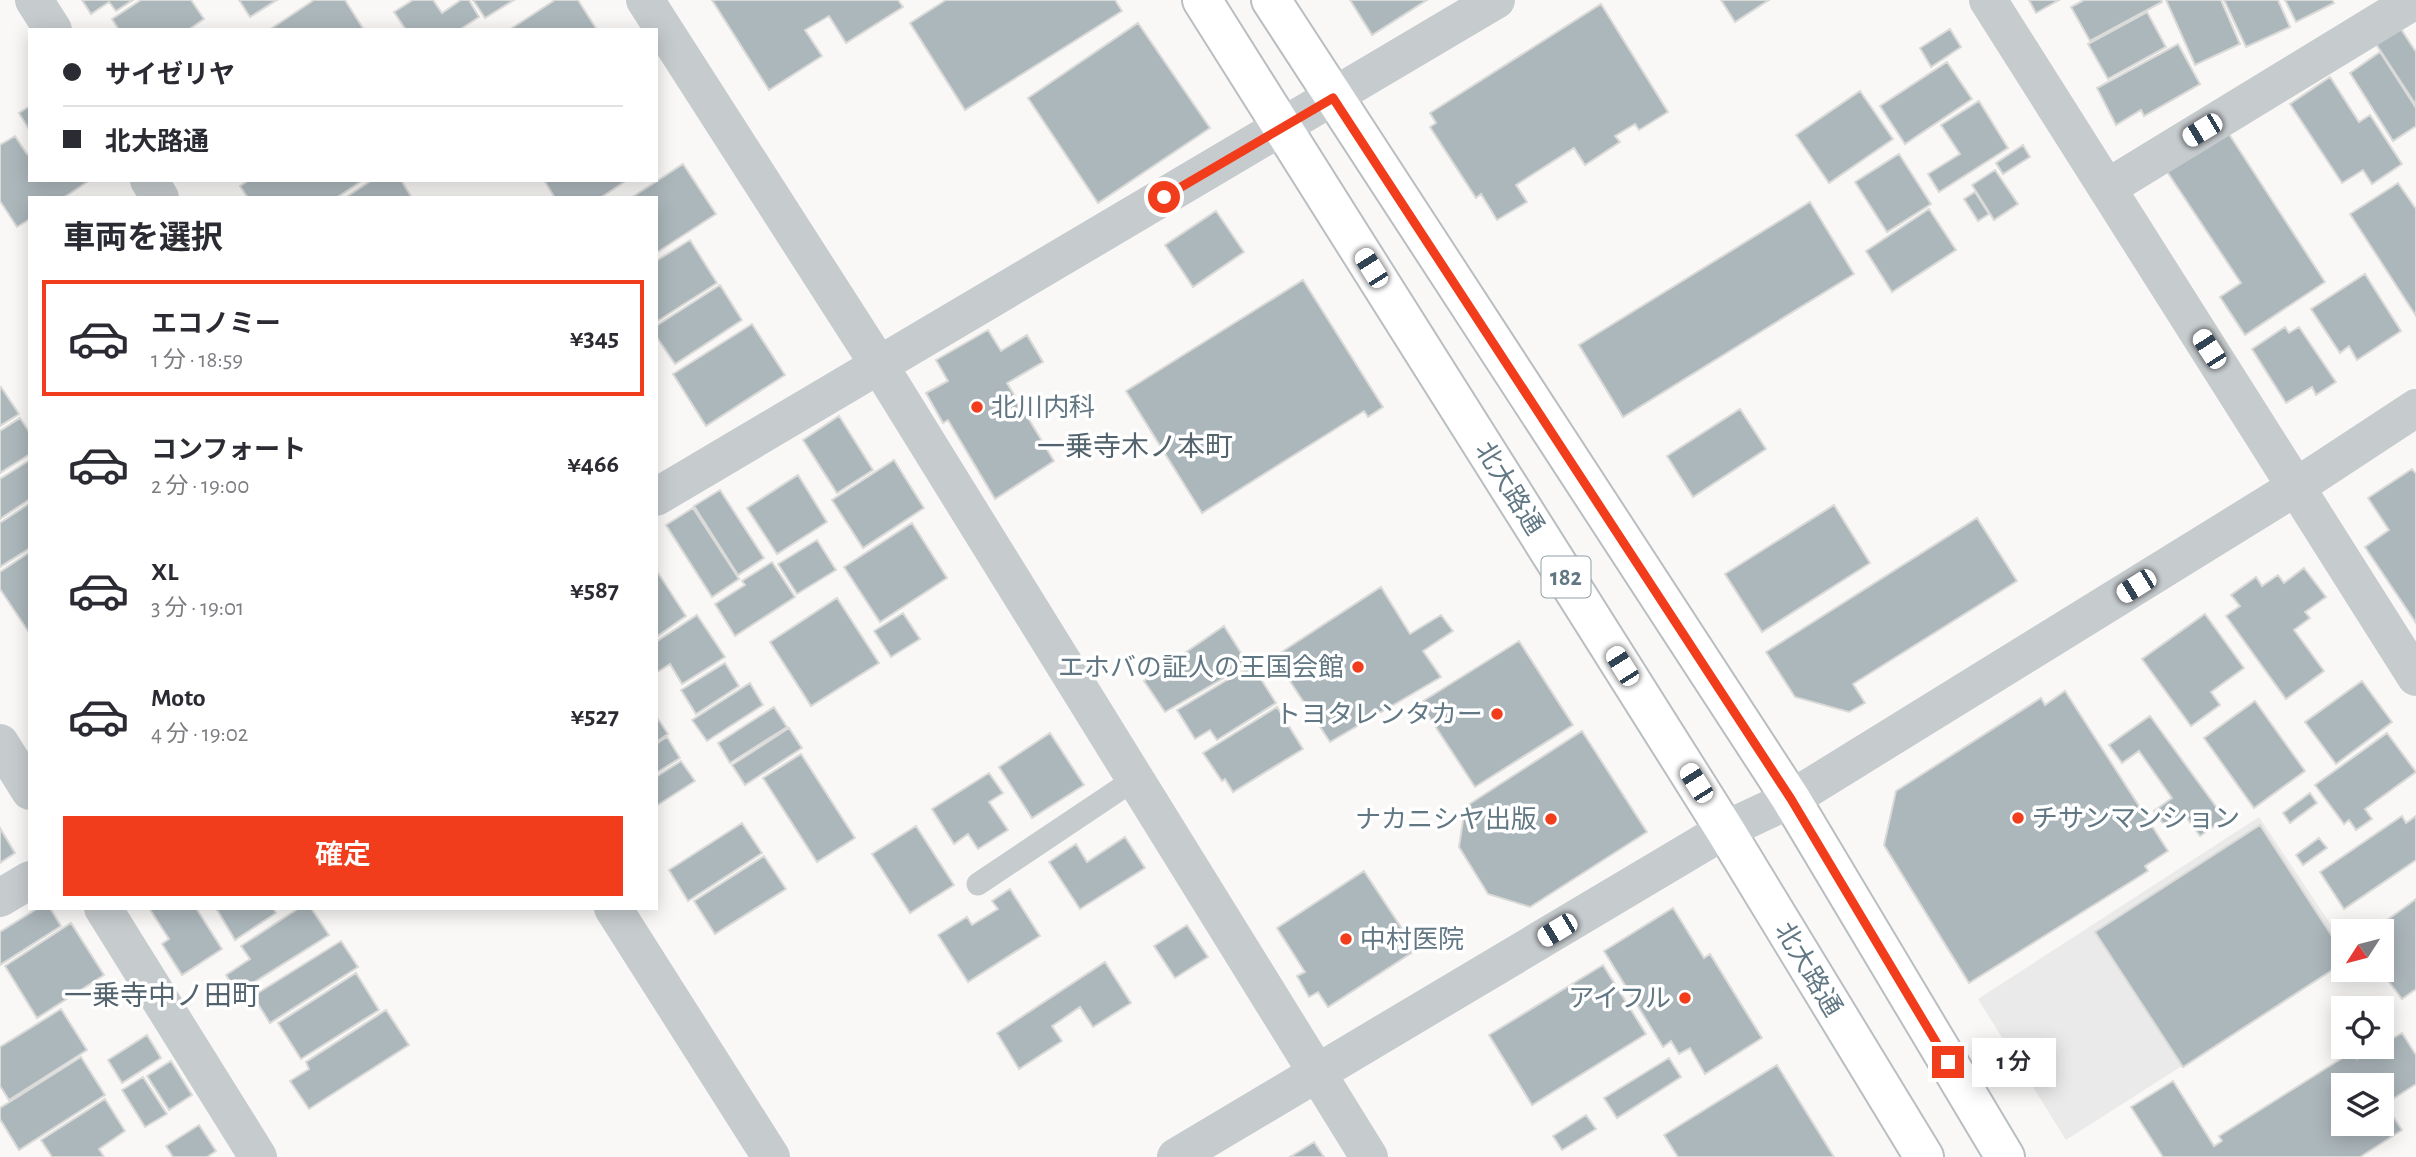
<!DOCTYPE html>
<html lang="ja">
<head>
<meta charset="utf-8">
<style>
  :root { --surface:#fff; --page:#f2f2f3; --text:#2b2b33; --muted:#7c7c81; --line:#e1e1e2; --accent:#f23d1c }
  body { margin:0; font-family:"Alegreya Sans","Noto Sans JP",sans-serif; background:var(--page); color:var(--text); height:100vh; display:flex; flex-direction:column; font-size:26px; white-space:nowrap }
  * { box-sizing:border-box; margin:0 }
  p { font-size:23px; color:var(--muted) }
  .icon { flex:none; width:38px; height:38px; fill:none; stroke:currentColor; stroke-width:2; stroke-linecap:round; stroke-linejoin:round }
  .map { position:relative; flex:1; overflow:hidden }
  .drawer { position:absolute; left:28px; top:196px; width:630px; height:714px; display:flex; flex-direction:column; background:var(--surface); border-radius:0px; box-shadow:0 4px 18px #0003 }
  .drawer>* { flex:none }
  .top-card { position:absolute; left:28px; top:28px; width:630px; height:154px; border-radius:0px; box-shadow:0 4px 18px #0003; display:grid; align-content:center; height:154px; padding:0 35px; background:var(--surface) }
  .needle { width:46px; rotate:234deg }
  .tools { position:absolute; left:2331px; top:919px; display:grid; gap:14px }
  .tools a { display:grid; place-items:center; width:63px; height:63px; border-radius:0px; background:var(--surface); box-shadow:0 4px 18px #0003; font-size:35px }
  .end { position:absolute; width:32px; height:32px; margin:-16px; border:9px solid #f23d1c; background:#fff; box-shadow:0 0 0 4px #fff }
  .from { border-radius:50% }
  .bubble { position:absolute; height:49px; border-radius:0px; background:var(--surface); box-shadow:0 4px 18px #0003; font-size:23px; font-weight:600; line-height:49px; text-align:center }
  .car { position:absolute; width:21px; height:42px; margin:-21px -10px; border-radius:9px; box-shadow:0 0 5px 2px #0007; background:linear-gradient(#fff 24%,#345 0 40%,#fff 0 76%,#345 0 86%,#fff 0) }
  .top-card b { display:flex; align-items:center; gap:24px; height:66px; font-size:26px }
  .top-card b+b { border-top:2px solid var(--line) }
  .top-card i { width:18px; height:18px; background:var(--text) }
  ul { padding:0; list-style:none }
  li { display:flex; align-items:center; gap:21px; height:116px; margin:0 14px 10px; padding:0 21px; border:4px solid transparent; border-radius:0px }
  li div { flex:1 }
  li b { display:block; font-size:26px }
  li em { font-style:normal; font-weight:600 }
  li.current { border-color:var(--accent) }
  li>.icon { width:63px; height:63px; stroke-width:1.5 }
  h2 { padding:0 35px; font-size:32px; line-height:84px }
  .button { display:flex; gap:14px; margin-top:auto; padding:14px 35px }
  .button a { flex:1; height:80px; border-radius:0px; background:var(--accent); color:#fff; font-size:28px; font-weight:600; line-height:80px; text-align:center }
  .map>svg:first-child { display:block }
  .built { fill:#e9eae9 }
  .building { fill:#acb7bb; stroke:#dadad8; stroke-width:2; fill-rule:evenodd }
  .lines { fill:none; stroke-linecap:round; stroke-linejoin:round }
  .primary-casing { stroke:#b9bec1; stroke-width:42 }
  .service { stroke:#c6cbce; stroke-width:23 }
  .minor { stroke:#c6cbce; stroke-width:38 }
  .tertiary { stroke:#c6cbce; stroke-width:38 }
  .primary { stroke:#fff; stroke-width:38 }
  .route { stroke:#f23d1c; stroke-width:9 }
  .poi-dot { fill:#f23d1c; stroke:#fff; stroke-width:2.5 }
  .labels { text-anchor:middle; stroke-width:7; stroke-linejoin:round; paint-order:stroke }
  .shield { fill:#fff; stroke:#90a0a8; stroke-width:2 }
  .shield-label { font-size:24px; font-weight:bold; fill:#617783 }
  .poi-label { font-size:26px; fill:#617783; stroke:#fff; text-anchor:end }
  .street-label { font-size:26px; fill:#617783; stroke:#fff }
  .neighbourhood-label { font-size:28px; fill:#54646e; stroke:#fff }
</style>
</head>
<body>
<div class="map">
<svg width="2416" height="1157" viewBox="0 0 2416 1157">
  <rect width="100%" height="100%" fill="#f9f8f6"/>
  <path class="built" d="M 2259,817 L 2343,943 L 2343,963 L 2066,1140 L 1978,999 Z"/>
  <path class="building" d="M 82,0 L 133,0 L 116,11 L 109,2 L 91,14 Z
    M 141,0 L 191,0 L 204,19 L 188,30 L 119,30 L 112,19 Z
    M 239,0 L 277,0 L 250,17 Z
    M 314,0 L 345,0 L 364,30 L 269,30 Z
    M 413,0 L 433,0 L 442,13 L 461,0 L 469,0 L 479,17 L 459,30 L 406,30 L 394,12 Z
    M 473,0 L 514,0 L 485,18 Z
    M 555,0 L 578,0 L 597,30 L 509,30 Z
    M 712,0 L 898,0 L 903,7 L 846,43 L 829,16 L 805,30 L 822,56 L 769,90 Z
    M 946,0 L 1115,0 L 1122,11 L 965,110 L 910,23 Z
    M 1350,0 L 1427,0 L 1372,35 Z
    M 1721,0 L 1769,0 L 1735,22 Z
    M 2029,0 L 2059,0 L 2036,13 Z
    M 2084,0 L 2161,0 L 2162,2 L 2090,41 L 2071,7 Z
    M 2166,0 L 2221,0 L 2240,44 L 2195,65 Z
    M 2224,0 L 2278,0 L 2290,27 L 2246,47 Z
    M 2285,0 L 2332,0 L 2334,3 L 2296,22 Z
    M 1601,4 L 1668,112 L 1639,130 L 1635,124 L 1615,136 L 1620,142 L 1585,165 L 1574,148 L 1516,185 L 1527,202 L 1497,220 L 1481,194 L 1476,198 L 1430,127 L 1436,123 L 1430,113 Z
    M 2147,12 L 2166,47 L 2108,79 L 2088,44 Z
    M 1138,23 L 1210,128 L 1098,203 L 1028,98 Z
    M 2399,26 L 2416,52 L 2416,105 L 2374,41 Z
    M 1950,29 L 1961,47 L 1931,67 L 1920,48 Z
    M 2178,44 L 2200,84 L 2144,116 L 2141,110 L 2116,125 L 2097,88 Z
    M 2380,52 L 2416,108 L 2416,126 L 2393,141 L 2350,73 Z
    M 1947,62 L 1972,99 L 1905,144 L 1880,106 Z
    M 2330,77 L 2359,122 L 2370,115 L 2402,164 L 2372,184 L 2363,170 L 2342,183 L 2290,104 Z
    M 1860,91 L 1893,139 L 1829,183 L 1796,135 Z
    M 1979,101 L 2008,148 L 1939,192 L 1928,174 L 1960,154 L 1941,125 Z
    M 30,106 L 30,131 L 19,113 Z
    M 2225,128 L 2325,282 L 2245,335 L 2220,297 L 2241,283 L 2164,167 Z
    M 15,136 L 27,154 L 30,152 L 30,180 L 90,180 L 63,198 L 30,198 L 30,219 L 17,227 L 0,201 L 0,145 Z
    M 2023,145 L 2030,157 L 2003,174 L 1996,163 Z
    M 1899,154 L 1931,204 L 1887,232 L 1855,182 Z
    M 683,164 L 716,214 L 656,253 L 656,198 L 631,198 Z
    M 1995,170 L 2018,204 L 1994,220 L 1972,185 Z
    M 249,180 L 363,180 L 336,198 L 248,198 L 240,186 Z
    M 372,180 L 401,180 L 412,198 L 345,198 Z
    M 544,180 L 627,180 L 600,198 L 555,198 Z
    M 2398,183 L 2416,209 L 2416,316 L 2350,214 Z
    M 1975,192 L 1989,214 L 1978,221 L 1964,199 Z
    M 1810,202 L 1854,274 L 1623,417 L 1579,345 Z
    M 1929,209 L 1956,250 L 1892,292 L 1866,251 Z
    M 1216,211 L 1244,252 L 1193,287 L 1165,245 Z
    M 690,240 L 717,283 L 656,322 L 656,261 Z
    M 2365,274 L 2401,331 L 2357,360 L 2349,346 L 2340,353 L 2311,309 Z
    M 1303,280 L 1383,407 L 1368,417 L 1364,411 L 1202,513 L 1126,391 Z
    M 720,285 L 742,320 L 675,364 L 656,336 L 656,326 Z
    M 752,324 L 785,375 L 706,426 L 673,374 Z
    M 2285,327 L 2289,333 L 2299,327 L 2336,382 L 2316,395 L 2312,387 L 2286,403 L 2252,349 Z
    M 988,330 L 1001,351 L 1027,335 L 1043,362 L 1007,383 L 1054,461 L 995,499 L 948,420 L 943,423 L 926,393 L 948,381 L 936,360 Z
    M 1,387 L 19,414 L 0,426 L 0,388 Z
    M 1740,409 L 1766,449 L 1693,497 L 1667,456 Z
    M 839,416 L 873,470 L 837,493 L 803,440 Z
    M 20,418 L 30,433 L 30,454 L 0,473 L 0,431 Z
    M 30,460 L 30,499 L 0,519 L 0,479 Z
    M 894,460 L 924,508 L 863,548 L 832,500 Z
    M 2412,469 L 2416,474 L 2416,623 L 2365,547 L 2389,530 L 2368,498 Z
    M 798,475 L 827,522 L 777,554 L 747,508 Z
    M 720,490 L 764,558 L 738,575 L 694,506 Z
    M 30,503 L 30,548 L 0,567 L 0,523 Z
    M 1834,505 L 1870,563 L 1762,632 L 1725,574 Z
    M 693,508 L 739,579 L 712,597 L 666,525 Z
    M 1977,518 L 2017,581 L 1853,684 L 1865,703 L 1849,712 L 1795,697 L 1766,652 Z
    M 912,523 L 947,578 L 880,622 L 844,567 Z
    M 817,540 L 836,570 L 797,594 L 778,564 Z
    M 30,552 L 30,634 L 0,589 L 0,572 Z
    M 772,562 L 795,597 L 735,636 L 715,604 L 745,585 L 742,581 Z
    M 2304,568 L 2326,597 L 2305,612 L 2310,618 L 2294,630 L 2324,671 L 2286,699 L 2226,616 L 2240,606 L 2231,595 L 2256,577 L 2262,586 L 2278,575 L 2284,583 Z
    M 656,570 L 686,616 L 656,637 Z
    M 1381,587 L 1410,634 L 1441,615 L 1453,631 L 1423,651 L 1441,677 L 1330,742 L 1274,657 Z
    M 837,598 L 879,663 L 811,706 L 770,642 Z
    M 903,613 L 920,639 L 891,657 L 874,631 Z
    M 2205,614 L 2244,668 L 2211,692 L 2220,705 L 2191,726 L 2142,659 Z
    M 697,615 L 725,657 L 682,684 L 670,664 L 656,673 L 656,642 Z
    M 1224,626 L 1248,664 L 1165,712 L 1144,681 Z
    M 1519,641 L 1573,725 L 1475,787 L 1420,703 Z
    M 725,663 L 739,686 L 696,714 L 681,690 Z
    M 1252,665 L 1276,703 L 1217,740 L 1210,730 L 1195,739 L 1177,710 Z
    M 2362,681 L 2392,722 L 2336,764 L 2305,722 Z
    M 750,683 L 763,705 L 707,741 L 692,720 Z
    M 2065,691 L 2168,851 L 2145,866 L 2148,871 L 1969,983 L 1884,845 L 1896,791 L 2041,698 L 2045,705 Z
    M 2255,701 L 2305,771 L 2254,808 L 2204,738 Z
    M 774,707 L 787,727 L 730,763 L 718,743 Z
    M 1277,707 L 1303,749 L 1233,792 L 1225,779 L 1222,781 L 1203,753 Z
    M 656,716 L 668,734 L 656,742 Z
    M 2150,716 L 2225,819 L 2200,836 L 2186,817 L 2168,830 L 2154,811 L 2172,798 L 2139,751 L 2122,763 L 2109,745 Z
    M 789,728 L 802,748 L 745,785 L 732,765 Z
    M 1582,731 L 1647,832 L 1530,907 L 1488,894 L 1459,847 L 1465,807 Z
    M 1050,733 L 1084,785 L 1032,818 L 999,767 Z
    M 2387,733 L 2416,772 L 2365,809 L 2372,819 L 2356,830 L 2349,820 L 2344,824 L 2315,785 Z
    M 667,737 L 680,758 L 656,773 L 656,744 Z
    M 801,754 L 855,838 L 817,862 L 763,778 Z
    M 681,761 L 695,781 L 656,806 L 656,777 Z
    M 989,773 L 1003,793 L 989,802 L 1008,830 L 978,849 L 968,834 L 954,844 L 932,809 Z
    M 2310,793 L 2317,803 L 2290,823 L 2283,813 Z
    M 2402,816 L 2406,823 L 2416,816 L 2416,860 L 2344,909 L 2320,872 Z
    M 742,823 L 762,853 L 688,901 L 669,870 Z
    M 2260,825 L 2343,953 L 2343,963 L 2183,1067 L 2095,932 Z
    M 916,826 L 954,885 L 910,913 L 872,854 Z
    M 0,828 L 15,853 L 0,863 Z
    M 1125,837 L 1145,868 L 1080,909 L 1049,862 L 1076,844 L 1087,862 Z
    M 2319,838 L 2327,848 L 2303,865 L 2296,855 Z
    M 764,856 L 786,889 L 715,934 L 694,901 Z
    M 1364,871 L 1416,950 L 1328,1007 L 1318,992 L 1309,997 L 1297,976 L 1305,972 L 1277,928 Z
    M 1010,889 L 1040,936 L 968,982 L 938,935 L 967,917 L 972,925 L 998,909 L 992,901 Z
    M 2416,899 L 2416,989 L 2402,999 L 2380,970 L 2382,931 L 2372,931 Z
    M 38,908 L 50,908 L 61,926 L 0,965 L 0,932 Z
    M 149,908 L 196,908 L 222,949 L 182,975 L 162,944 L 169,939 Z
    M 216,908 L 273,908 L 276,913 L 235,940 Z
    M 299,908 L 311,908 L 329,935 L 237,993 L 226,975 L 250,959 L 241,946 Z
    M 1673,908 L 1704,958 L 1710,954 L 1762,1038 L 1705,1074 L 1690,1048 L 1679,1054 L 1671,1041 L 1663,1047 L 1604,951 Z
    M 71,923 L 104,975 L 37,1018 L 5,966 Z
    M 1187,925 L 1208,957 L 1175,978 L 1154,946 Z
    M 341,941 L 358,967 L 270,1023 L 253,996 Z
    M 1105,962 L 1131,1003 L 1093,1027 L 1080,1007 L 1052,1026 L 1062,1041 L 1019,1069 L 997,1033 Z
    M 1603,965 L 1646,1034 L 1532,1105 L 1489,1035 Z
    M 356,973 L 379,1010 L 301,1059 L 278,1023 Z
    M 61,1009 L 87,1050 L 9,1100 L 0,1086 L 0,1047 Z
    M 386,1010 L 409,1045 L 309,1109 L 290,1081 L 309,1069 L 306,1062 Z
    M 2402,1033 L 2416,1055 L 2416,1084 L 2385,1104 L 2402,1130 L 2360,1157 L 2163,1157 L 2131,1107 L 2173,1081 L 2214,1146 L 2222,1141 L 2219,1136 L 2352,1052 L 2357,1059 ZM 2343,1085 L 2382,1085 L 2382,1124 L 2343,1124 Z
    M 147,1035 L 161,1058 L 122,1083 L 108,1060 Z
    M 81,1057 L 105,1095 L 19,1150 L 0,1119 L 0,1108 Z
    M 1669,1058 L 1681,1077 L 1617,1118 L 1604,1098 Z
    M 171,1061 L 192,1095 L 169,1110 L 147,1076 Z
    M 1777,1065 L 1834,1157 L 1678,1157 L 1664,1135 Z
    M 143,1077 L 167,1114 L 145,1127 L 122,1090 Z
    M 105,1099 L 125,1131 L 99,1149 L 104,1157 L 52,1157 L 41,1140 Z
    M 1586,1115 L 1596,1129 L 1562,1150 L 1553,1136 Z
    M 199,1125 L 216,1151 L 207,1157 L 173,1157 L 166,1146 Z
    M 1314,1142 L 1324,1157 L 1290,1157 Z"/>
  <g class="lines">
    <g class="primary-casing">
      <path id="primary" d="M 1202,0 L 1725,830 L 1924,1157
        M 1271,0 L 1791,799 L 2005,1157"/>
    </g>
    <path class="service" d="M 978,884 L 1135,779"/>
    <path class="minor" d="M 34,0 L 53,30
      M 645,0 L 879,365 L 1369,1157
      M 1988,0 L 2416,677
      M 149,180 L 160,198
      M 2107,188 L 2415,0
      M 656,497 L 1496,0
      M 0,743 L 30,791
      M 0,898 L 30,880
      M 103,908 L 258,1157
      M 613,908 L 771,1157
      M 1176,1157 L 1725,830"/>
    <path class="tertiary" d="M 1725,830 L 1791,799 L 2296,487 L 2416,408"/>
    <use href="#primary" class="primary"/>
  </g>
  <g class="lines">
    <path class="route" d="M 1164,197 L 1333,98 L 1791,799 L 1948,1062"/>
  </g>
  <g class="poi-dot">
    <circle cx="977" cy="407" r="7"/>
    <circle cx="1358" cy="667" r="7"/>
    <circle cx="1497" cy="714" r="7"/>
    <circle cx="2018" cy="818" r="7"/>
    <circle cx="1551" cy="819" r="7"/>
    <circle cx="1346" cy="939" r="7"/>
    <circle cx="1685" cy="998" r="7"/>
  </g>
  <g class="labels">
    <rect class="shield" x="1541.5" y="556.5" width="49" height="41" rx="5"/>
    <g class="shield-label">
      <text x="1566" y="585">182</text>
    </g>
    <g class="poi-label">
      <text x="991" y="416" text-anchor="start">北川内科</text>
      <text x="1344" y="676">エホバの証人の王国会館</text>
      <text x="1483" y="723">トヨタレンタカー</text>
      <text x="2032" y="827" text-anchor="start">チサンマンション</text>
      <text x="1537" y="828">ナカニシヤ出版</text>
      <text x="1360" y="948" text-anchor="start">中村医院</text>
      <text x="1671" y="1007">アイフル</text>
    </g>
    <g class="street-label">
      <text transform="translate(1510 488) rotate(58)" y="9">北大路通</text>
      <text transform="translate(1809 969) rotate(59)" y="9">北大路通</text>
    </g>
    <g class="neighbourhood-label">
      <text x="1135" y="456">一乗寺木ノ本町</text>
      <text x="162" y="1005">一乗寺中ノ田町</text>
    </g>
  </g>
</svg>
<div class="tools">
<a><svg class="needle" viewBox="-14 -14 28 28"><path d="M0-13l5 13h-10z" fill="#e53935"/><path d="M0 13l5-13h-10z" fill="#7c7c81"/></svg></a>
<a><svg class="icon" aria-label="locate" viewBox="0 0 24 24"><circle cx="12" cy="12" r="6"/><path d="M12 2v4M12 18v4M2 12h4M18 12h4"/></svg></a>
<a><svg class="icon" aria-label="layers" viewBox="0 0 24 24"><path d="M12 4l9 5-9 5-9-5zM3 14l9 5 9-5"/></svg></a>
</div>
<i class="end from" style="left:1164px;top:197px"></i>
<i class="end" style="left:1948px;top:1062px"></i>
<div class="bubble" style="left:1972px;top:1038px;width:84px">1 分</div>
<i class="car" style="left:2202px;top:130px;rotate:239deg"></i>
<i class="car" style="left:1371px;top:268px;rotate:328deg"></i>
<i class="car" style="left:2209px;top:349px;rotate:327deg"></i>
<i class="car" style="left:2136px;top:586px;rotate:238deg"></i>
<i class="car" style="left:1622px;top:666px;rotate:328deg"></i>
<i class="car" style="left:1696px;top:783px;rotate:328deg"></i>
<i class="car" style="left:1557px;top:930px;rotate:239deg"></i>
<div class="top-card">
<b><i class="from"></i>サイゼリヤ</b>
<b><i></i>北大路通</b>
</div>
<section class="drawer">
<h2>車両を選択</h2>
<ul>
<li class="current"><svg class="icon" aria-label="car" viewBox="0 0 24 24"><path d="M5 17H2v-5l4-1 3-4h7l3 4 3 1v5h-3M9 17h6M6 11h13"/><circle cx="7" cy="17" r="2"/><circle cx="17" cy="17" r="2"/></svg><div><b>エコノミー</b><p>1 分 · 18:59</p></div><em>¥345</em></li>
<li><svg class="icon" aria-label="car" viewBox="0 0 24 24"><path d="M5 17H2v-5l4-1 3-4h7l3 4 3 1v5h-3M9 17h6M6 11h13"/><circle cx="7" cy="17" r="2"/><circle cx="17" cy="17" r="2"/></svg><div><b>コンフォート</b><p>2 分 · 19:00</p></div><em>¥466</em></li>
<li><svg class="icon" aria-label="car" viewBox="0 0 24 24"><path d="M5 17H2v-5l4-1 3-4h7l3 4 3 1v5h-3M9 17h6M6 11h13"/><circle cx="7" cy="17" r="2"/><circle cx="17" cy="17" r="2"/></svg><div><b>XL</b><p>3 分 · 19:01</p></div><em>¥587</em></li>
<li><svg class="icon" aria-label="car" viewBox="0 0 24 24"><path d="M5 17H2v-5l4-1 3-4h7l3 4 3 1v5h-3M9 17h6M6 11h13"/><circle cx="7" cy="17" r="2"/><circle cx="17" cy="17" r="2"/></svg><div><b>Moto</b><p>4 分 · 19:02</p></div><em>¥527</em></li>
</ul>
<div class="button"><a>確定</a></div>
</section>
</div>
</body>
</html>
